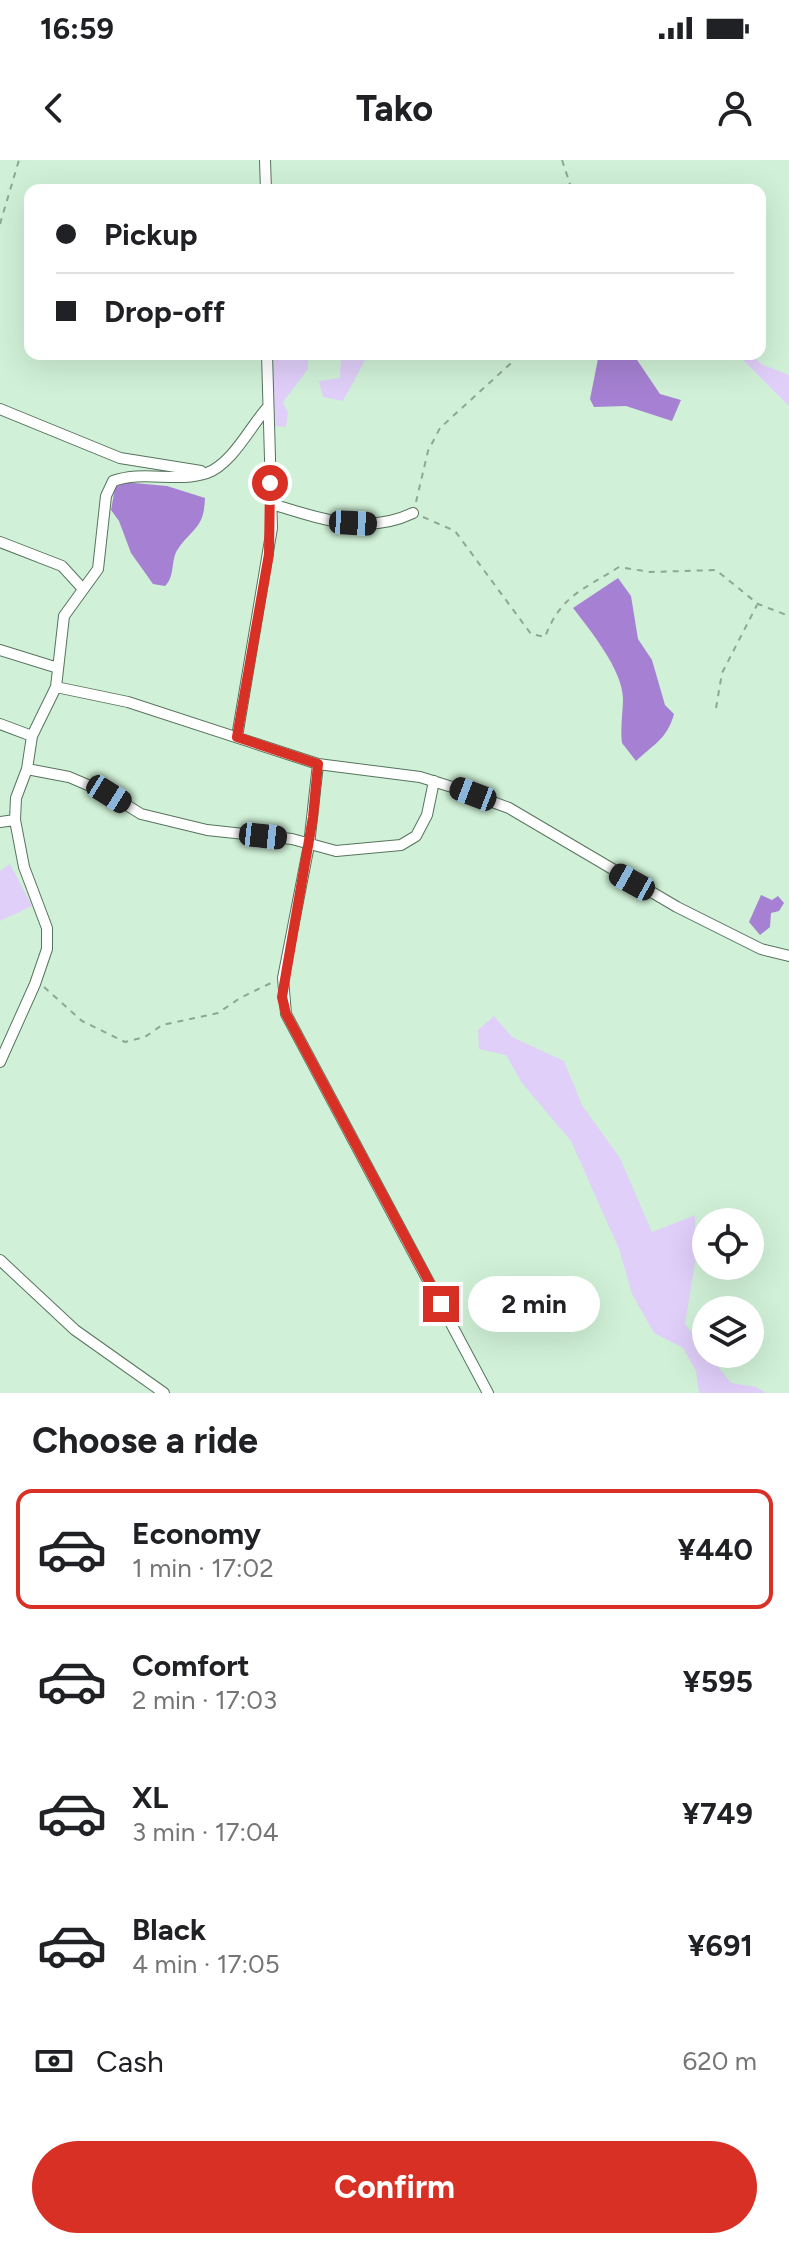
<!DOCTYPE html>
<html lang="en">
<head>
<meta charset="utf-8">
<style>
  :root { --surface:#fff; --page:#f2f2f2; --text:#202124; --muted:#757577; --line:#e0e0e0; --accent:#d93025 }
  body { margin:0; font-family:Figtree,sans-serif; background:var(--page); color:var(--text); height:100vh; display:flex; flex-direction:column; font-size:30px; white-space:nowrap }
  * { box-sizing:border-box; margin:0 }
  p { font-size:26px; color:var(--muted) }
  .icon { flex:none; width:44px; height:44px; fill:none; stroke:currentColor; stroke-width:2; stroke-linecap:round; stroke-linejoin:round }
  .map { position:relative; height:1233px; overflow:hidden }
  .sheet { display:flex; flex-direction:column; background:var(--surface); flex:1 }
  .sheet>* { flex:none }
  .hud { position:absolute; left:24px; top:24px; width:742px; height:176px; border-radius:16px; box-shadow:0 8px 32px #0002; display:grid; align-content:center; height:176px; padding:0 32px; background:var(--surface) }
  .buttons { position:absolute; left:692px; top:1048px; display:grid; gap:16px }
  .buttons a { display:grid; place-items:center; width:72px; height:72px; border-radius:50%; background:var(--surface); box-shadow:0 8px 32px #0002; font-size:40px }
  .end { position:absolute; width:36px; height:36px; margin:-18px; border:10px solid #d93025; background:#fff; box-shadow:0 0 0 4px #fff }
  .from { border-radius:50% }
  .bubble { position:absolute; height:56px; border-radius:28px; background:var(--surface); box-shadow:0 8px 32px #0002; font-size:26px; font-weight:700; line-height:56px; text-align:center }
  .car { position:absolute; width:24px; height:48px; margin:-24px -12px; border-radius:10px; box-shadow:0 0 6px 2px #0007; background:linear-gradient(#222 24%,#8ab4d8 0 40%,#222 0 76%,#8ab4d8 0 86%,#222 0) }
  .hud b { display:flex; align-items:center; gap:28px; height:76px; font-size:30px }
  .hud b+b { border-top:2px solid var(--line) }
  .hud i { width:20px; height:20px; background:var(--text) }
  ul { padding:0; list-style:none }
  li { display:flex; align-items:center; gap:24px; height:120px; margin:0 16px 12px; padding:0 16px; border:4px solid transparent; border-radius:16px }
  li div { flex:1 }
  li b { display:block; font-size:30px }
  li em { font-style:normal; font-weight:700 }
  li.on { border-color:var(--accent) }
  li>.icon { width:72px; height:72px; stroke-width:1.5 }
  h2 { padding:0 32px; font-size:36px; line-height:96px }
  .pay { display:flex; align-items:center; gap:20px; height:88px; padding:0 32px; font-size:30px }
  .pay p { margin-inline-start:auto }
  .primary-button { display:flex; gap:16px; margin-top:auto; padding:16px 32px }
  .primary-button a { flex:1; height:92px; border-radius:48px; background:var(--accent); color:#fff; font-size:32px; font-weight:700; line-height:92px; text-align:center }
  .status { display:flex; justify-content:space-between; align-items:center; height:56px; padding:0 40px; background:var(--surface); direction:ltr }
  .status svg { height:22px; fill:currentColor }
  header { display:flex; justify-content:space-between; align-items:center; height:104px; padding:0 32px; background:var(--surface); font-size:36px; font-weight:700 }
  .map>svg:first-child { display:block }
  .green { fill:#e0cff9 }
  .water { fill:#a681d3 }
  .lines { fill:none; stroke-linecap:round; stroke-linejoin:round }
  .minor-casing { stroke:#57745e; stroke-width:12 }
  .path { stroke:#8ea793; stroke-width:2; stroke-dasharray:6 6; stroke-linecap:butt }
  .minor { stroke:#fff; stroke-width:10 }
  .route { stroke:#d93025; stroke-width:10 }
</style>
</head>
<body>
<div class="status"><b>16:59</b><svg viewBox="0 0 49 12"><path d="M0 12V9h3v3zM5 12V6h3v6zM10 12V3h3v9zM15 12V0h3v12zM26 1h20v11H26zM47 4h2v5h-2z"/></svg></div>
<header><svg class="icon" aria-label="back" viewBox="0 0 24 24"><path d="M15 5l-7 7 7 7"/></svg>Tako<svg class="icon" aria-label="person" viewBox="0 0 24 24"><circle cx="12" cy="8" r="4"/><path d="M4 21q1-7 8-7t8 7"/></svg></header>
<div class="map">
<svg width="789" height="1233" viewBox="0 0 789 1233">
  <rect width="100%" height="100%" fill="#d0f1d7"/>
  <path class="green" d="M 273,194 L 308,194 L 308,209 L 283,242 L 288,253 L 286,267 L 273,266 Z
    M 341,194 L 364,194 L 365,200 L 343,241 L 323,237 L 319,221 L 340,218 Z
    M 737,194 L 752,194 L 761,204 L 789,215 L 789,246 Z
    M 10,704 L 32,746 L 0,761 L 0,711 Z
    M 494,856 L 512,877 L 564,901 L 582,945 L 620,998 L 652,1072 L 695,1055 L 696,1097 L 685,1164 L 731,1223 L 756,1227 L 766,1233 L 699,1233 L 696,1211 L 683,1188 L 654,1173 L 632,1134 L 619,1089 L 571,981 L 522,923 L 506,895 L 479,889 L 478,870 Z"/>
  <path class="water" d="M 599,194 L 633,194 L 660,234 L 681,240 L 672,261 L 626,246 L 594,247 L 590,239 Z
    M 123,322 L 167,326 L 205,338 C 204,369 193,367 178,389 C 170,400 176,415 165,426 L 153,424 L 131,393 L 119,361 L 111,350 L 115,328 Z
    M 618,418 L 631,436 L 638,479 L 652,500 L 665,545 L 674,554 C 667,579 654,584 636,601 L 622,583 C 620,567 623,553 623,538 C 622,509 590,470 573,448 Z
    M 761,735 L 772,740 L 778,736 L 784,743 L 779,751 L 771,753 L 770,767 L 760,775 L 749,762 Z"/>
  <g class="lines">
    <g class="minor-casing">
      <path id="minor" d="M 265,0 L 266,30
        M 0,249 L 120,298 L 201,311
        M 272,344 C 318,358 365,376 413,353
        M 0,382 L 62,406 L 83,429
        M 0,490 L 58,508
        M 56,527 L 128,542 L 318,604 L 420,617 L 452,627 L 509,648 L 677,747 L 761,789 L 789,796
        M 0,564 L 32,576
        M 237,577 L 272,368 L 267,194
        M 318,604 L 309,685 L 283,818 L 286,854 L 488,1233
        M 27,609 L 69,617 L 109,634 L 141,654 L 207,670 L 292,679 L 336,691 L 401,685 L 416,676 L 427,655 L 434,621
        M 0,662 L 15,660
        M 0,902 L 35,824 L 47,789 L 47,768 L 24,707 L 15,660 L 16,638 L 27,609 L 32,576 L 56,527 L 64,456 L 98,409 L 106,336 L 113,321 C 143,310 177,323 207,313 C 232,304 250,267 267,248
        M 0,1100 L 75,1170 L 164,1233"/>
    </g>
    <path class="path" d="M 562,0 L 572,30
      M 0,64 L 19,0
      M 416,342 L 428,291 L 440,268 L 521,194
      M 423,357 L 455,371 L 531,474 L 545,477 C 561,435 583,430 619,407 L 650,412 L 716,410 L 758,444 L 789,456
      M 716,548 L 722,513 L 757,445
      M 44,827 L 82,861 L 125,882 L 145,877 L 162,865 L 218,853 L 240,838 L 273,822"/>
    <use href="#minor" class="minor"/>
  </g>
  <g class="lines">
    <path class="route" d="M 270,323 L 269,394 L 237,577 L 318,604 L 313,657 L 282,837 L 286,854 L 441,1144"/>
  </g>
</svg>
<div class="buttons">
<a><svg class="icon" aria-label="locate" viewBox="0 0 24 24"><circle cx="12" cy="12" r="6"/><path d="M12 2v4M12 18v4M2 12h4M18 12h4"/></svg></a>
<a><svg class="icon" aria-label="layers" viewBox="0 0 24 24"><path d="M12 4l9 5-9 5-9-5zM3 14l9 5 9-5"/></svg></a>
</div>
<i class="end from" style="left:270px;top:323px"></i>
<i class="end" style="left:441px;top:1144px"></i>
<div class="bubble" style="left:468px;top:1116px;width:132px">2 min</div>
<i class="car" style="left:353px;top:363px;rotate:93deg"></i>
<i class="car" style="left:109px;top:634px;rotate:122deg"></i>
<i class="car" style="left:473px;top:634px;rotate:291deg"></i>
<i class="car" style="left:263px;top:676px;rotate:96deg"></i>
<i class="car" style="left:632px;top:722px;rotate:299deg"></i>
<div class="hud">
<b><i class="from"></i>Pickup</b>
<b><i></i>Drop-off</b>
</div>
</div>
<section class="sheet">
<h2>Choose a ride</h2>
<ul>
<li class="on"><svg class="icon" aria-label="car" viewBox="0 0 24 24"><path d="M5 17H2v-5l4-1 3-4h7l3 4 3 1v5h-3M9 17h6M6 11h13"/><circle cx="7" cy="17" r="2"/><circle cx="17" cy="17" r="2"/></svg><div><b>Economy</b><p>1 min · 17:02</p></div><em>¥440</em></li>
<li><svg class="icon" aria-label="car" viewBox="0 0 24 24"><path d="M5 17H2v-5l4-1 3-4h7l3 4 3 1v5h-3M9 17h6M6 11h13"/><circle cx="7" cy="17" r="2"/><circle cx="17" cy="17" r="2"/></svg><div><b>Comfort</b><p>2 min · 17:03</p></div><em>¥595</em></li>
<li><svg class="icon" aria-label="car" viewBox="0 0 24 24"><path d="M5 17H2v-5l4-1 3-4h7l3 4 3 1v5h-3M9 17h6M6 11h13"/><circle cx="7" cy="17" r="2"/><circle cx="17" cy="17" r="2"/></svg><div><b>XL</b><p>3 min · 17:04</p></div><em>¥749</em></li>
<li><svg class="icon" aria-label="car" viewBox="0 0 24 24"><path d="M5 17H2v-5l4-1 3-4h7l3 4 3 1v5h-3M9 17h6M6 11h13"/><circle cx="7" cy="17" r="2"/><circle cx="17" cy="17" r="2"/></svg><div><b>Black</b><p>4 min · 17:05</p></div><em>¥691</em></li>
</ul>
<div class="pay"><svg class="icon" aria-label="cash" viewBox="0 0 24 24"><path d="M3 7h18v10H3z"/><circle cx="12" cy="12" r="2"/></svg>Cash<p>620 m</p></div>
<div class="primary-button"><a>Confirm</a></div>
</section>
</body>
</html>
